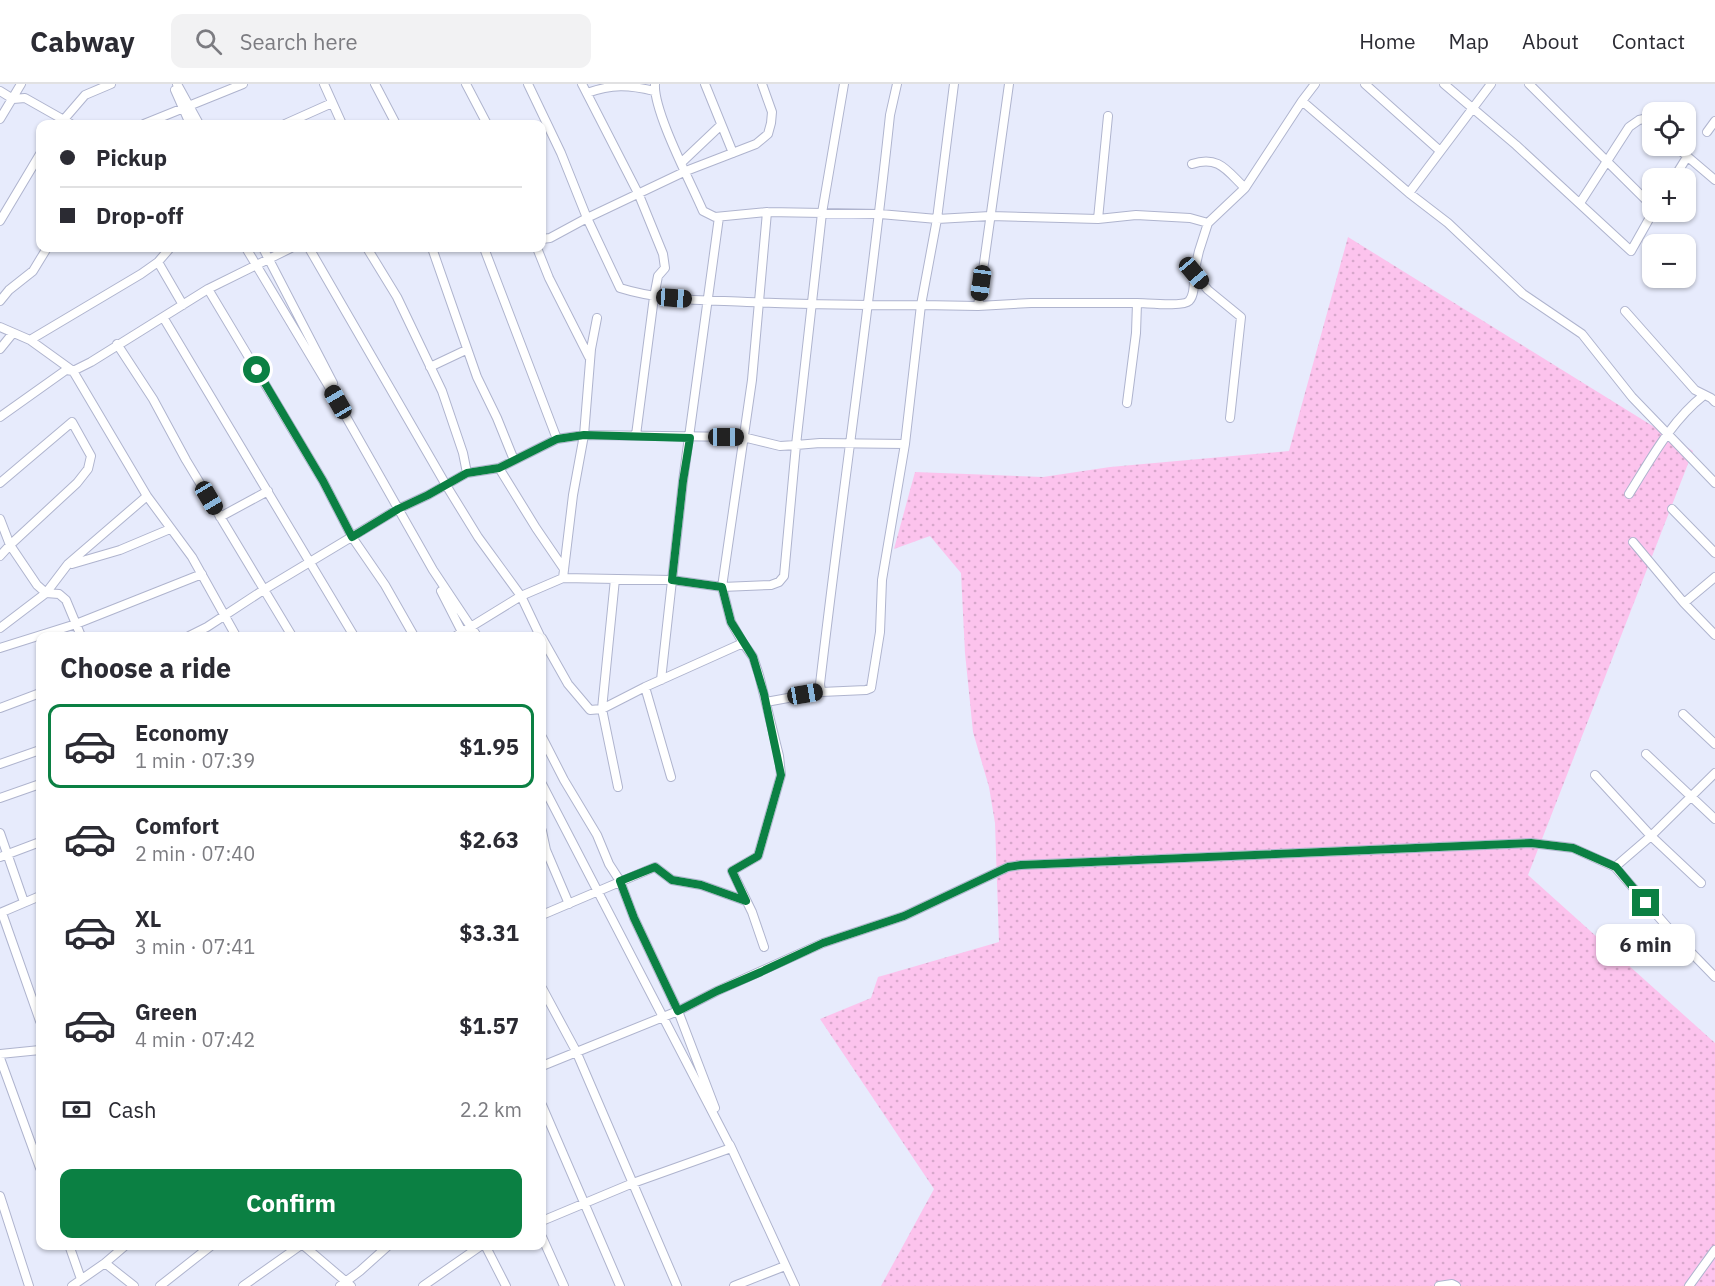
<!DOCTYPE html>
<html lang="en">
<head>
<meta charset="utf-8">
<style>
  :root { --surface:#fff; --page:#f2f2f3; --text:#2b2b33; --muted:#7c7c81; --line:#e1e1e2; --accent:#0b8043 }
  body { margin:0; font-family:"IBM Plex Sans",sans-serif; background:var(--page); color:var(--text); height:100vh; display:flex; flex-direction:column; font-size:22px; white-space:nowrap }
  * { box-sizing:border-box; margin:0 }
  p { font-size:20px; color:var(--muted) }
  .icon { flex:none; width:33px; height:33px; fill:none; stroke:currentColor; stroke-width:2; stroke-linecap:round; stroke-linejoin:round }
  .map { position:relative; flex:1; overflow:hidden }
  .panel { position:absolute; left:36px; top:548px; width:510px; height:618px; display:flex; flex-direction:column; background:var(--surface); border-radius:12px; box-shadow:0 2px 4px #0004 }
  .panel>* { flex:none }
  .guide { position:absolute; left:36px; top:36px; width:510px; height:132px; border-radius:12px; box-shadow:0 2px 4px #0004; display:grid; align-content:center; height:132px; padding:0 24px; background:var(--surface) }
  .buttons { position:absolute; left:1642px; top:18px; display:grid; gap:12px }
  .buttons a { display:grid; place-items:center; width:54px; height:54px; border-radius:12px; background:var(--surface); box-shadow:0 2px 4px #0004; font-size:30px }
  .end { position:absolute; width:27px; height:27px; margin:-14px; border:8px solid #0b8043; background:#fff; box-shadow:0 0 0 3px #fff }
  .from { border-radius:50% }
  .bubble { position:absolute; height:42px; border-radius:12px; background:var(--surface); box-shadow:0 2px 4px #0004; font-size:20px; font-weight:700; line-height:42px; text-align:center }
  .car { position:absolute; width:18px; height:36px; margin:-18px -9px; border-radius:8px; box-shadow:0 0 4px 2px #0007; background:linear-gradient(#222 24%,#8ab4d8 0 40%,#222 0 76%,#8ab4d8 0 86%,#222 0) }
  .guide b { display:flex; align-items:center; gap:21px; height:57px; font-size:22px }
  .guide b+b { border-top:2px solid var(--line) }
  .guide i { width:15px; height:15px; background:var(--text) }
  ul { padding:0; list-style:none }
  li { display:flex; align-items:center; gap:18px; height:84px; margin:0 12px 9px; padding:0 12px; border:3px solid transparent; border-radius:12px }
  li div { flex:1 }
  li b { display:block; font-size:22px }
  li em { font-style:normal; font-weight:700 }
  li.active { border-color:var(--accent) }
  li>.icon { width:54px; height:54px; stroke-width:1.5 }
  h2 { padding:0 24px; font-size:27px; line-height:72px }
  .pay { display:flex; align-items:center; gap:15px; height:66px; padding:0 24px; font-size:22px }
  .pay p { margin-inline-start:auto }
  .action { display:flex; gap:12px; margin-top:auto; padding:12px 24px }
  .action a { flex:1; height:69px; border-radius:12px; background:var(--accent); color:#fff; font-size:24px; font-weight:700; line-height:69px; text-align:center }
  header { display:flex; align-items:center; gap:36px; box-sizing:border-box; height:84px; padding:0 30px; background:var(--surface); border-bottom:2px solid var(--line) }
  header strong { font-size:28px }
  nav { display:flex; gap:33px; margin-inline-start:auto; font-size:21px }
  .search { width:420px; height:54px; background:var(--page); display:flex; align-items:center; gap:15px; box-sizing:border-box; padding:0 21px; border-radius:12px; color:var(--muted); font-size:22px }
  .map>svg:first-child { display:block }
  .grass { fill:url(#grass-dots) }
  .lines { fill:none; stroke-linecap:round; stroke-linejoin:round }
  .minor-casing { stroke:#afb4ce; stroke-width:10 }
  .minor { stroke:#fff; stroke-width:8 }
  .route { stroke:#0b8043; stroke-width:8 }
</style>
</head>
<body>
<header>
<strong>Cabway</strong>
<div class="search"><svg class="icon" aria-label="search" viewBox="0 0 24 24"><circle cx="10" cy="10" r="6"/><path d="M15 15l6 6"/></svg>Search here</div>
<nav><a>Home</a><a>Map</a><a>About</a><a>Contact</a></nav>
</header>
<div class="map">
<svg width="1715" height="1202" viewBox="0 0 1715 1202">
  <defs>
    <pattern id="grass-dots" width="8" height="8" patternUnits="userSpaceOnUse" patternTransform="scale(1.5)"><rect width="8" height="8" fill="#fcc3ed"/><path d="M2 2h.1M6 6h.1" fill="none" stroke="#d7a7cb" stroke-width="1.8" stroke-linecap="round"/></pattern>
  </defs>
  <rect width="100%" height="100%" fill="#e7ebfc"/>
  <path class="grass" d="M 1348,153 L 1693,367 L 1528,791 L 1715,959 L 1715,1202 L 881,1202 L 934,1105 L 820,935 L 871,914 L 878,893 L 999,858 L 995,739 L 989,703 L 973,648 L 965,569 L 961,489 L 930,452 L 894,465 L 915,388 L 1043,393 L 1110,383 L 1289,367 Z"/>
  <g class="lines">
    <g class="minor-casing">
      <path id="minor" d="M 177,0 L 199,40
        M 324,0 L 342,40
        M 375,0 L 396,40
        M 466,0 L 487,40
        M 528,0 L 561,69 L 587,134 L 620,204 C 661,217 705,216 747,218 C 805,220 863,222 921,221 L 937,135 L 990,132 L 1098,135 L 1136,131 L 1190,134 L 1208,139
        M 582,0 L 639,111 L 663,170 L 665,184 L 658,192 L 654,213 L 636,351
        M 655,0 C 653,27 691,99 703,127 L 715,133 L 767,128 L 880,130 L 937,135 L 954,0
        M 705,0 L 733,69
        M 844,0 L 822,129 L 796,361 L 820,359 L 905,360
        M 1365,0 L 1439,66
        M 1444,0 L 1516,61 L 1631,167 L 1653,128
        M 1529,0 L 1653,123
        M 175,6 L 190,40
        M 0,7 L 13,15 L 25,14 L 71,40
        M 587,9 C 612,0 629,1 654,7
        M 1302,17 L 1409,109 L 1491,0
        M 0,35 L 21,0
        M 60,40 L 85,11 L 111,0
        M 144,40 L 243,0
        M 285,40 L 332,19
        M 1707,48 L 1715,37
        M 1675,62 L 1715,96
        M 682,78 L 721,41
        M 1192,80 C 1219,71 1227,87 1245,104
        M 1674,94 L 1687,73
        M 1409,109 L 1448,139 L 1523,210 L 1582,250 L 1632,313 L 1715,399
        M 1580,119 L 1629,43 L 1639,36 L 1648,34 L 1653,39
        M 1098,135 L 1108,32
        M 0,137 L 40,70
        M 542,155 L 550,154 L 587,134 L 686,87 L 756,60 L 768,50 L 771,39 L 772,28 L 762,0
        M 246,164 L 328,301 L 433,486 L 477,552
        M 263,164 L 333,299
        M 309,164 L 446,401 L 478,453 L 521,512 L 540,552
        M 367,164 L 397,213 L 442,307 L 463,369 L 467,389 L 499,384 L 557,355 L 584,351 L 743,353 L 780,362 L 796,361 L 784,492 L 779,498 L 771,501 L 722,503 L 672,496 L 563,494 L 521,512 L 456,552
        M 432,164 L 477,293 L 497,334 L 514,376
        M 484,164 L 557,355
        M 537,164 L 549,194 L 589,273
        M 158,178 L 183,221
        M 208,205 L 323,397 L 352,453 L 385,501 L 414,552
        M 0,217 L 9,206 L 33,187 L 47,164
        M 1137,219 C 1147,219 1183,223 1189,217 C 1195,211 1194,197 1194,189
        M 978,222 L 1009,0
        M 1625,227 L 1695,306 L 1711,314 L 1715,318
        M 163,233 L 354,552
        M 0,243 L 30,256 L 73,287 L 147,412
        M 30,256 L 141,190 L 158,178 L 170,164
        M 117,260 L 153,315 L 186,376 L 292,552
        M 0,265 L 13,249
        M 430,283 L 466,266
        M 0,333 L 66,286 L 73,287 L 91,278 L 208,205 L 291,164
        M 1230,334 L 1241,233 L 1208,206 L 1194,189 L 1199,167 L 1208,139 L 1245,104 L 1302,17 L 1315,0
        M 499,384 L 536,444 L 564,485
        M 0,399 L 72,338 L 91,372 L 88,385 L 77,399 L 10,461 L 0,472
        M 1629,410 C 1651,375 1671,337 1704,311
        M 1672,425 L 1715,469
        M 220,433 L 268,407
        M 0,435 L 10,461 L 37,501 L 46,509 L 59,510 L 66,516 L 81,552
        M 1633,458 L 1684,519
        M 72,480 L 120,466 L 170,445
        M 1715,493 L 1684,519 L 1715,551
        M 563,494 L 573,411 L 584,351 L 591,265 L 597,234
        M 615,495 L 602,625 L 618,703
        M 441,507 L 464,552
        M 0,544 L 46,509 L 68,480 L 147,412 L 192,473 L 236,552
        M 189,552 L 207,543 L 265,505 L 398,425 L 428,411 L 467,389
        M 542,554 L 568,600 L 590,626 L 602,625 L 645,603 L 743,559 L 731,538 L 722,503 L 752,296 L 767,128
        M 743,559 L 753,573 L 759,591 L 779,672 L 781,691 L 758,772 L 732,787 L 752,828 L 764,863
        M 0,564 L 76,540 L 202,490
        M 661,596 L 683,397 L 719,133
        M 645,603 L 671,693
        M 821,608 L 866,606 L 871,604 L 880,548 L 882,496 L 905,360 L 921,221 L 978,222 L 1031,219 L 1137,219 L 1136,249 L 1127,319
        M 766,618 L 821,608 L 820,600 C 842,410 870,221 890,31 L 897,0
        M 0,624 L 40,609
        M 1683,630 L 1715,660
        M 542,653 L 564,696 L 597,751 L 609,780 L 620,797 L 634,834 L 678,927 L 715,1024
        M 1646,670 L 1715,735
        M 0,680 L 40,666
        M 1595,691 L 1651,752 L 1701,799
        M 542,700 L 731,1064 L 633,1099 L 542,1137
        M 0,714 L 40,700
        M 542,747 L 546,766 L 569,820
        M 0,749 L 24,818
        M 0,773 L 40,758
        M 1615,783 L 1677,854 L 1715,893
        M 0,829 L 40,812
        M 2,829 L 40,937
        M 542,831 L 655,783 L 672,796 L 701,801 L 746,817
        M 542,904 L 576,967 L 677,1202
        M 0,970 L 40,966
        M 0,974 L 40,1084
        M 542,982 L 678,927 L 717,907 L 823,859 L 904,832 L 1008,783 L 1021,781 L 1531,759 L 1573,764 L 1615,783 L 1651,752 L 1715,689
        M 542,1021 L 620,1202
        M 730,1061 L 795,1202
        M 0,1112 L 29,1202
        M 542,1153 L 564,1202
        M 69,1161 L 81,1195
        M 303,1161 L 351,1202
        M 485,1161 L 506,1202
        M 105,1179 L 134,1202
        M 72,1202 L 105,1179 L 126,1161
        M 160,1202 L 212,1161
        M 243,1202 L 301,1161
        M 340,1202 L 360,1187 L 389,1161
        M 423,1202 L 482,1161
        M 734,1202 L 785,1182
        M 1439,1202 L 1452,1200 L 1456,1202
        M 1689,1202 L 1715,1166"/>
    </g>
    <use href="#minor" class="minor"/>
  </g>
  <g class="lines">
    <path class="route" d="M 257,286 L 323,397 L 352,453 L 398,425 L 428,411 L 467,389 L 499,384 L 557,355 L 584,351 L 690,354 L 683,397 L 672,496 L 722,503 L 731,538 L 753,573 L 764,610 L 781,691 L 758,772 L 732,787 L 746,817 L 701,801 L 672,796 L 655,783 L 620,797 L 634,834 L 678,927 L 717,907 L 761,888 L 823,859 L 904,832 L 1008,783 L 1021,781 L 1531,759 L 1573,764 L 1616,783 L 1646,819"/>
  </g>
</svg>
<div class="buttons">
<a><svg class="icon" aria-label="locate" viewBox="0 0 24 24"><circle cx="12" cy="12" r="6"/><path d="M12 2v4M12 18v4M2 12h4M18 12h4"/></svg></a>
<a>+</a>
<a>−</a>
</div>
<i class="end from" style="left:257px;top:286px"></i>
<i class="end" style="left:1646px;top:819px"></i>
<div class="bubble" style="left:1596px;top:840px;width:99px">6 min</div>
<i class="car" style="left:1194px;top:189px;rotate:140deg"></i>
<i class="car" style="left:981px;top:199px;rotate:188deg"></i>
<i class="car" style="left:674px;top:214px;rotate:94deg"></i>
<i class="car" style="left:338px;top:318px;rotate:330deg"></i>
<i class="car" style="left:726px;top:353px;rotate:90deg"></i>
<i class="car" style="left:209px;top:414px;rotate:149deg"></i>
<i class="car" style="left:805px;top:610px;rotate:80deg"></i>
<div class="guide">
<b><i class="from"></i>Pickup</b>
<b><i></i>Drop-off</b>
</div>
<section class="panel">
<h2>Choose a ride</h2>
<ul>
<li class="active"><svg class="icon" aria-label="car" viewBox="0 0 24 24"><path d="M5 17H2v-5l4-1 3-4h7l3 4 3 1v5h-3M9 17h6M6 11h13"/><circle cx="7" cy="17" r="2"/><circle cx="17" cy="17" r="2"/></svg><div><b>Economy</b><p>1 min · 07:39</p></div><em>$1.95</em></li>
<li><svg class="icon" aria-label="car" viewBox="0 0 24 24"><path d="M5 17H2v-5l4-1 3-4h7l3 4 3 1v5h-3M9 17h6M6 11h13"/><circle cx="7" cy="17" r="2"/><circle cx="17" cy="17" r="2"/></svg><div><b>Comfort</b><p>2 min · 07:40</p></div><em>$2.63</em></li>
<li><svg class="icon" aria-label="car" viewBox="0 0 24 24"><path d="M5 17H2v-5l4-1 3-4h7l3 4 3 1v5h-3M9 17h6M6 11h13"/><circle cx="7" cy="17" r="2"/><circle cx="17" cy="17" r="2"/></svg><div><b>XL</b><p>3 min · 07:41</p></div><em>$3.31</em></li>
<li><svg class="icon" aria-label="car" viewBox="0 0 24 24"><path d="M5 17H2v-5l4-1 3-4h7l3 4 3 1v5h-3M9 17h6M6 11h13"/><circle cx="7" cy="17" r="2"/><circle cx="17" cy="17" r="2"/></svg><div><b>Green</b><p>4 min · 07:42</p></div><em>$1.57</em></li>
</ul>
<div class="pay"><svg class="icon" aria-label="cash" viewBox="0 0 24 24"><path d="M3 7h18v10H3z"/><circle cx="12" cy="12" r="2"/></svg>Cash<p>2.2 km</p></div>
<div class="action"><a>Confirm</a></div>
</section>
</div>
</body>
</html>
